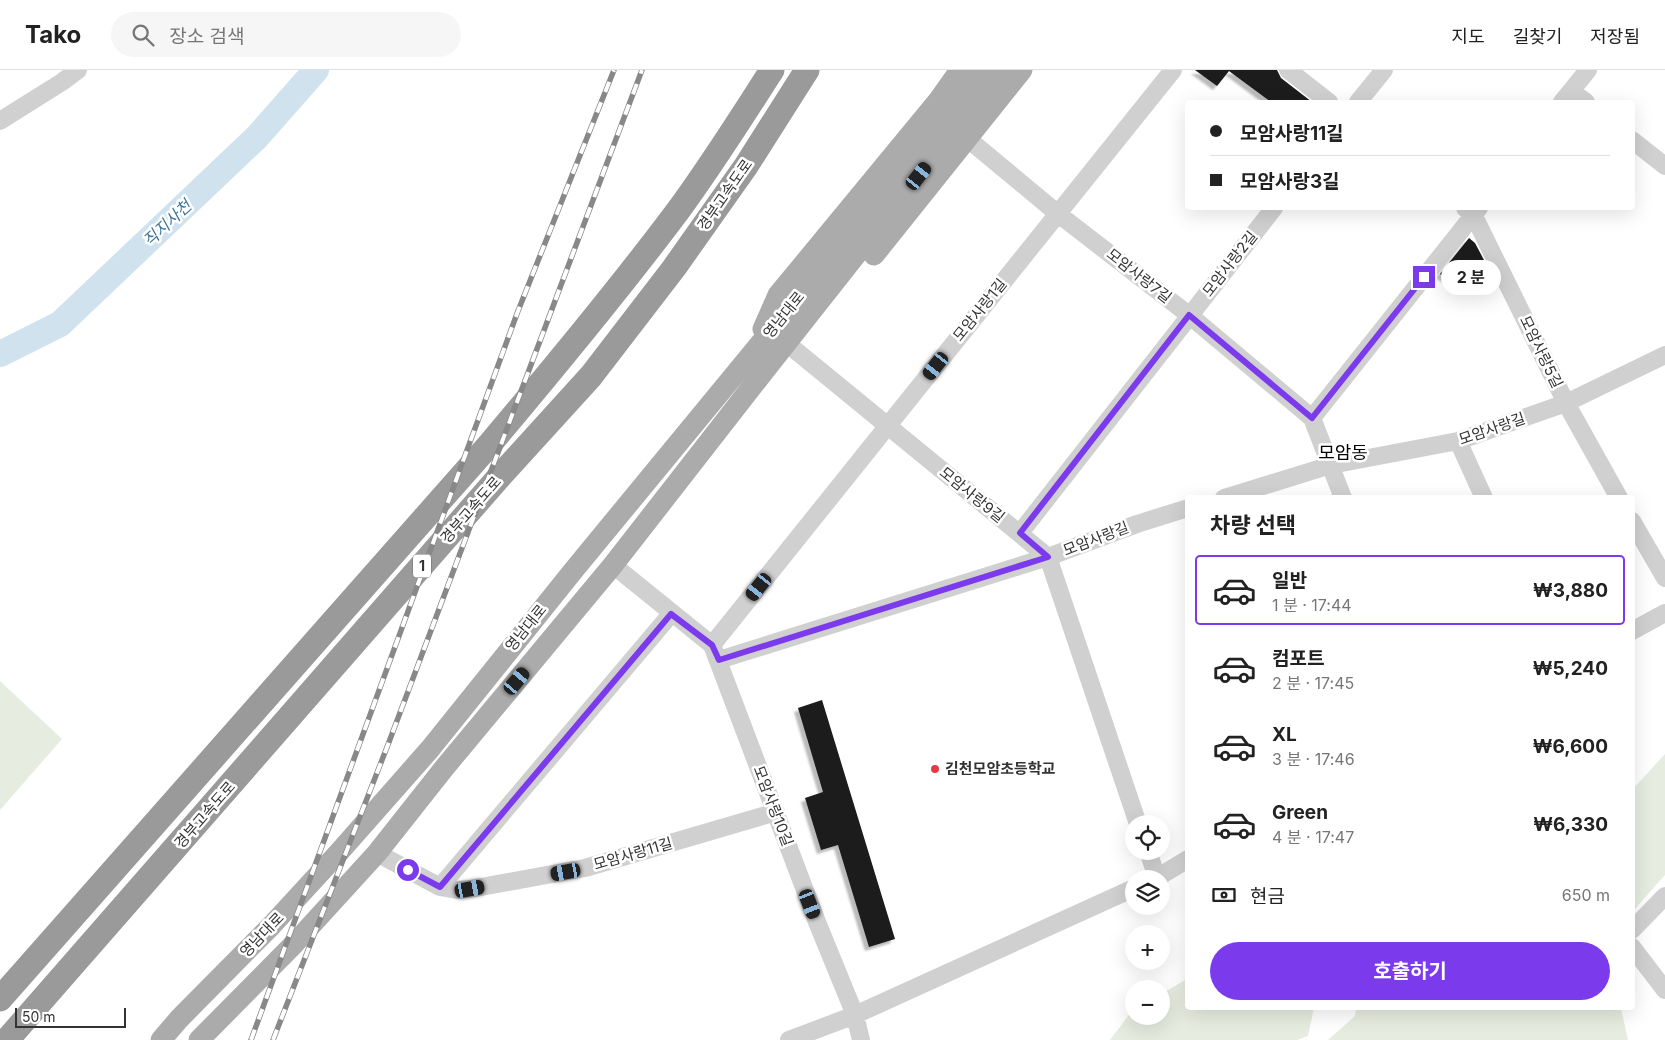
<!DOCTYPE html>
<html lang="ko">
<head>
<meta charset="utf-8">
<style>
  :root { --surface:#fff; --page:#f6f6f6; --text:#222; --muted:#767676; --line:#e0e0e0; --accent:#7c3aed }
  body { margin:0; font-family:Inter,"Noto Sans KR",sans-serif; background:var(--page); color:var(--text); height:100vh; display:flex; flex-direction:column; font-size:19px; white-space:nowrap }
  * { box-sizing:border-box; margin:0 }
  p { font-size:16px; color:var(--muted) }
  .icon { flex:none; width:28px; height:28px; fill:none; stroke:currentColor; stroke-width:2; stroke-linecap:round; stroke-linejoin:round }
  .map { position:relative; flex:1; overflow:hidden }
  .sheet { position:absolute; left:1185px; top:425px; width:450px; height:515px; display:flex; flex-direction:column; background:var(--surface); border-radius:5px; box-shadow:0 5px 20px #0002 }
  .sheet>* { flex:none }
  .top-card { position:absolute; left:1185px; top:30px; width:450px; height:110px; border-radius:5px; box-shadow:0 5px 20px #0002; display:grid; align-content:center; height:110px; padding:0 25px; background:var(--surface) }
  .fabs { position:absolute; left:1125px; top:745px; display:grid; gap:10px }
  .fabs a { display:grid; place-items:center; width:45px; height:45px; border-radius:50%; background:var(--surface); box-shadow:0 5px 20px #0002; font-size:25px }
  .scale { position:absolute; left:15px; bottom:12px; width:111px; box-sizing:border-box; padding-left:5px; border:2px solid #333; border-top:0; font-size:14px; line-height:18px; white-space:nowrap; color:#333; -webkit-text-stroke:4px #fff; paint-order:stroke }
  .end { position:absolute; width:22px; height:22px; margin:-11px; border:6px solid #7c3aed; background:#fff; box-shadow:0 0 0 2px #fff }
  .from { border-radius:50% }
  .bubble { position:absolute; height:35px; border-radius:18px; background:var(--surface); box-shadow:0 5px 20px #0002; font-size:16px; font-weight:700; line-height:35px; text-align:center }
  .car { position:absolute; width:15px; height:30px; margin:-15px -8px; border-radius:6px; box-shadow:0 0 4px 1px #0007; background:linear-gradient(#222 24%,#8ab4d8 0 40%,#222 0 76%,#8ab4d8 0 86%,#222 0) }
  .top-card b { display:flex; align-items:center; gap:18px; height:48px; font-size:19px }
  .top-card b+b { border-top:1px solid var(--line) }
  .top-card i { width:12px; height:12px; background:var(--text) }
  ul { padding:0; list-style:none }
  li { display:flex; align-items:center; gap:15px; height:70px; margin:0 10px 8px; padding:0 15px; border:2px solid transparent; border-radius:5px }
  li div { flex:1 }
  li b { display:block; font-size:19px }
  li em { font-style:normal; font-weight:700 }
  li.active { border-color:var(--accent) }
  li>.icon { width:45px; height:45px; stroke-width:1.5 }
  h2 { padding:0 25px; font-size:22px; line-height:60px }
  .pay { display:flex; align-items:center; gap:12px; height:55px; padding:0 25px; font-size:19px }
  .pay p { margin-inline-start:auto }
  .cta { display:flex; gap:10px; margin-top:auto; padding:10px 25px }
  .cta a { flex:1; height:58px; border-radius:30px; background:var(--accent); color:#fff; font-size:20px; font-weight:700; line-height:58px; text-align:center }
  header { display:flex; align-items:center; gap:30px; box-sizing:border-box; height:70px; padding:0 25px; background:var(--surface); border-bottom:1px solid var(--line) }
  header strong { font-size:24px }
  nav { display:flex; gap:28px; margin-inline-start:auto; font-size:18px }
  .search { width:350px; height:45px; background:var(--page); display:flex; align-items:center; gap:12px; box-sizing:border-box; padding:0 18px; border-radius:28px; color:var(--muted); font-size:19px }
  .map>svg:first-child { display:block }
  .green { fill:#e6ecdf }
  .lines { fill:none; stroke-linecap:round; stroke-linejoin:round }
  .river { stroke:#cfe2ee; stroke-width:26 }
  .building { fill:#1a1a1a; filter:url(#shadow) }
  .minor { stroke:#d0d0d0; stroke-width:18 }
  .major { stroke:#ababab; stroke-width:21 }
  .highway { stroke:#9a9a9a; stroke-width:25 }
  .rail-casing { stroke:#888; stroke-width:5.5 }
  .rail { stroke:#fff; stroke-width:4; stroke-dasharray:11; stroke-linecap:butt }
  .route { stroke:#7c3aed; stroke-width:6 }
  .poi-dot { fill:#e63946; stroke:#fff; stroke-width:2 }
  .labels { text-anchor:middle; stroke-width:5; stroke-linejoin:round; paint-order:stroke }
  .shield { fill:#fff; stroke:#707070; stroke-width:1 }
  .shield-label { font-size:14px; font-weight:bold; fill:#333 }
  .street-label { font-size:15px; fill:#333; stroke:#fff }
  .poi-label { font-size:15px; font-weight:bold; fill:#333; stroke:#fff; text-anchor:start }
  .water-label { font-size:16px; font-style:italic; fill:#3f7597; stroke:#fff }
  .quarter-label { font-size:18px; fill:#000; stroke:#fff }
</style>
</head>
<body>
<header>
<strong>Tako</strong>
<div class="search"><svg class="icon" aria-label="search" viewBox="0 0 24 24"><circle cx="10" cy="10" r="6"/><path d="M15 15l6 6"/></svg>장소 검색</div>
<nav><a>지도</a><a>길찾기</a><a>저장됨</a></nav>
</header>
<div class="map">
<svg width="1665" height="970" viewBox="0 0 1665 970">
  <defs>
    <filter id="shadow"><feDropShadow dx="-4" dy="4" stdDeviation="1" flood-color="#0004"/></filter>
  </defs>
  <rect width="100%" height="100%" fill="#fff"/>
  <path class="green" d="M 0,611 L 62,669 L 0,740 Z
    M 1665,684 L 1665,805 L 1633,841 L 1633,719 Z
    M 1187,909 L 1188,938 L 1314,938 L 1308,966 L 1297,970 L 1110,970 L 1131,942 L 1134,940 L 1134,946 L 1161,946 L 1161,924 Z
    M 1356,938 L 1621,938 L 1628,970 L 1328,970 L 1355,946 Z"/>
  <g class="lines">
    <path class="river" d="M 0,284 L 60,254 L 257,67 L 316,0"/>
  </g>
  <path class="building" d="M 1195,0 L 1277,0 L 1281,8 L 1312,32 L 1271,32 L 1229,1 L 1217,16 Z
    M 1469,168 L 1475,173 L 1484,190 L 1462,220 L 1440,204 Z
    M 822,630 L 895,869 L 869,877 L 838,775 L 821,780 L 805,728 L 823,722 L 798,638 Z"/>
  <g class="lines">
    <path class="minor" d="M 1288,0 L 1329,32
      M 1571,21 L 1586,32
      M 1358,32 L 1384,0
      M 1562,32 L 1588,0
      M 0,51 L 62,12 L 78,0
      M 968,69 L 1057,143 L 1189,245 L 1312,348 L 1343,428
      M 1632,70 L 1665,96
      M 1465,138 L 1473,144 L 1566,333 L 1619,428
      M 795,280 L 1048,487 L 1138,754
      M 1312,348 L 1479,138
      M 1458,371 L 1484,428
      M 1224,428 L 1331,395 L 1458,371 L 1566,333 L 1665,285
      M 1632,451 L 1665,508
      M 1020,463 L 1274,138
      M 613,495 L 712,575 L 817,852 L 855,945 L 861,970
      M 1632,561 L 1665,543
      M 712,575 L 1173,0
      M 719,590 L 1048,487 L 1137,454 L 1188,438
      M 1148,781 L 1157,808
      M 377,783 L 440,817 L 457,820 L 470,819 L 585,798 L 776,742
      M 1155,809 L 1188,789
      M 440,817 L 671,544
      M 1632,860 L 1665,826
      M 1632,877 L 1665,920
      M 789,970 L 855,945 L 1134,818"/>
    <path class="major" d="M 874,185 L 1022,0
      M 763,259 L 778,225 L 938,31 L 960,0
      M 161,970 L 179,949 L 272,855 L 341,780 L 430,679 L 573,501 L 857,156 L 981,0
      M 199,970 L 294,874 L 377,783 L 445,697 L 613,495 L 765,300 L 1002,0"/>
    <path class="highway" d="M 0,929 L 489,375 C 553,299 617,222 677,142 C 711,96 741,48 772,0
      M 7,970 L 500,406 L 591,306 L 674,198 L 746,96 L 807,0"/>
    <g class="rail-casing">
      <path id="rail" d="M 251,970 L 518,241 L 614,0
        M 273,970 L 389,672 L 642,0"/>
    </g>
    <use href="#rail" class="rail"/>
  </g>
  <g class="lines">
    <path class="route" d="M 408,800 L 440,817 L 671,544 L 712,575 L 719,590 L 1048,487 L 1020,463 L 1189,245 L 1312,348 L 1424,207"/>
  </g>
  <circle class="poi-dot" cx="935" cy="699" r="5"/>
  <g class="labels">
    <rect class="shield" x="413" y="484.5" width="18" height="23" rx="4"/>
    <g class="shield-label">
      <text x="422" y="501">1</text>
    </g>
    <g class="street-label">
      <text transform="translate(725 125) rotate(-55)" y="5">경부고속도로</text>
      <text transform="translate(1230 194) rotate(-52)" y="5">모암사랑2길</text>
      <text transform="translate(1139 206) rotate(38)" y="5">모암사랑7길</text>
      <text transform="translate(980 240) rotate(-51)" y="5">모암사랑1길</text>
      <text transform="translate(784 245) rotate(-51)" y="5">영남대로</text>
      <text transform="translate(1541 282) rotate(64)" y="5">모암사랑5길</text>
      <text transform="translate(1492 359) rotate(-19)" y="5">모암사랑길</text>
      <text transform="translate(972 425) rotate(39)" y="5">모암사랑9길</text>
      <text transform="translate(471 440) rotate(-49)" y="5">경부고속도로</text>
      <text transform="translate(1096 469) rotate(-21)" y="5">모암사랑길</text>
      <text transform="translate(526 558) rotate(-51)" y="5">영남대로</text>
      <text transform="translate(773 736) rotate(69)" y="5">모암사랑10길</text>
      <text transform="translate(205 745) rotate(-49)" y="5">경부고속도로</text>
      <text transform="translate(633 784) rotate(-16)" y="5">모암사랑11길</text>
      <text transform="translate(262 865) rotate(-46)" y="5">영남대로</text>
    </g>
    <g class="poi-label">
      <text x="945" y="704">김천모암초등학교</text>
    </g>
    <g class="water-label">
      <text transform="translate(167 153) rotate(-43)" y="6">직지사천</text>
    </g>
    <g class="quarter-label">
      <text x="1343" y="389">모암동</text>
    </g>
  </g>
</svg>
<div class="fabs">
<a><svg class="icon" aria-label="locate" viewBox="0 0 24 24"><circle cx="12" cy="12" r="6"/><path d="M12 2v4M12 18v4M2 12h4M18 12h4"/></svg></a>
<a><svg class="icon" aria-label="layers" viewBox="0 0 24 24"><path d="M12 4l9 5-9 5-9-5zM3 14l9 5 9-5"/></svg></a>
<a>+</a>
<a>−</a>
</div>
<div class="scale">50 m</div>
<i class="end from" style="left:408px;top:800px"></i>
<i class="end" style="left:1424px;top:207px"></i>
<div class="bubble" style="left:1441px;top:190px;width:60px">2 분</div>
<i class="car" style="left:919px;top:106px;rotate:38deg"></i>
<i class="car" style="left:936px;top:296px;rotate:218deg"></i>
<i class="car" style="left:759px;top:517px;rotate:219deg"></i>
<i class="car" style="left:517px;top:611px;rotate:40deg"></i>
<i class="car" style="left:566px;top:802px;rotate:260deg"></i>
<i class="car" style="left:470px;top:819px;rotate:80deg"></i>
<i class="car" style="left:810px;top:834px;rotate:159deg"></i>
<div class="top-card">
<b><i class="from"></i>모암사랑11길</b>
<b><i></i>모암사랑3길</b>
</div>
<section class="sheet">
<h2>차량 선택</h2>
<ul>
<li class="active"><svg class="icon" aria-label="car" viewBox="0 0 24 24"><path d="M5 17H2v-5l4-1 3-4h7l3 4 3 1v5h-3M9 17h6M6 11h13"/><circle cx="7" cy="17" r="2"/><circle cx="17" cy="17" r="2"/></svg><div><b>일반</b><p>1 분 · 17:44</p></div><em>₩3,880</em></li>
<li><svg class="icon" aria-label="car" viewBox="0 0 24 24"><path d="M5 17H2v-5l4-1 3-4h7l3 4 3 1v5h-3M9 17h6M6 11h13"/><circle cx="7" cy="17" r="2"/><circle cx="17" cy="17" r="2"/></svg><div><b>컴포트</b><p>2 분 · 17:45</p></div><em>₩5,240</em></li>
<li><svg class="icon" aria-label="car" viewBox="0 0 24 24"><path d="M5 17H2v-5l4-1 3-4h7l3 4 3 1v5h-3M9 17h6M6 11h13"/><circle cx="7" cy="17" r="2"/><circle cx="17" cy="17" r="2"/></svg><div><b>XL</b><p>3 분 · 17:46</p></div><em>₩6,600</em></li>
<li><svg class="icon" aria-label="car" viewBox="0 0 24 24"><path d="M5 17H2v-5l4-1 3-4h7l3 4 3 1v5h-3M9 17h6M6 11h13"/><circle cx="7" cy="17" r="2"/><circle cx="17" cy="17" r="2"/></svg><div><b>Green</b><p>4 분 · 17:47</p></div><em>₩6,330</em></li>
</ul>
<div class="pay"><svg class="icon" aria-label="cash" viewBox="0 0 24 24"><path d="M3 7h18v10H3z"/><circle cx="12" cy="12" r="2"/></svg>현금<p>650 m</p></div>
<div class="cta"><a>호출하기</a></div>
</section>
</div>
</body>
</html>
